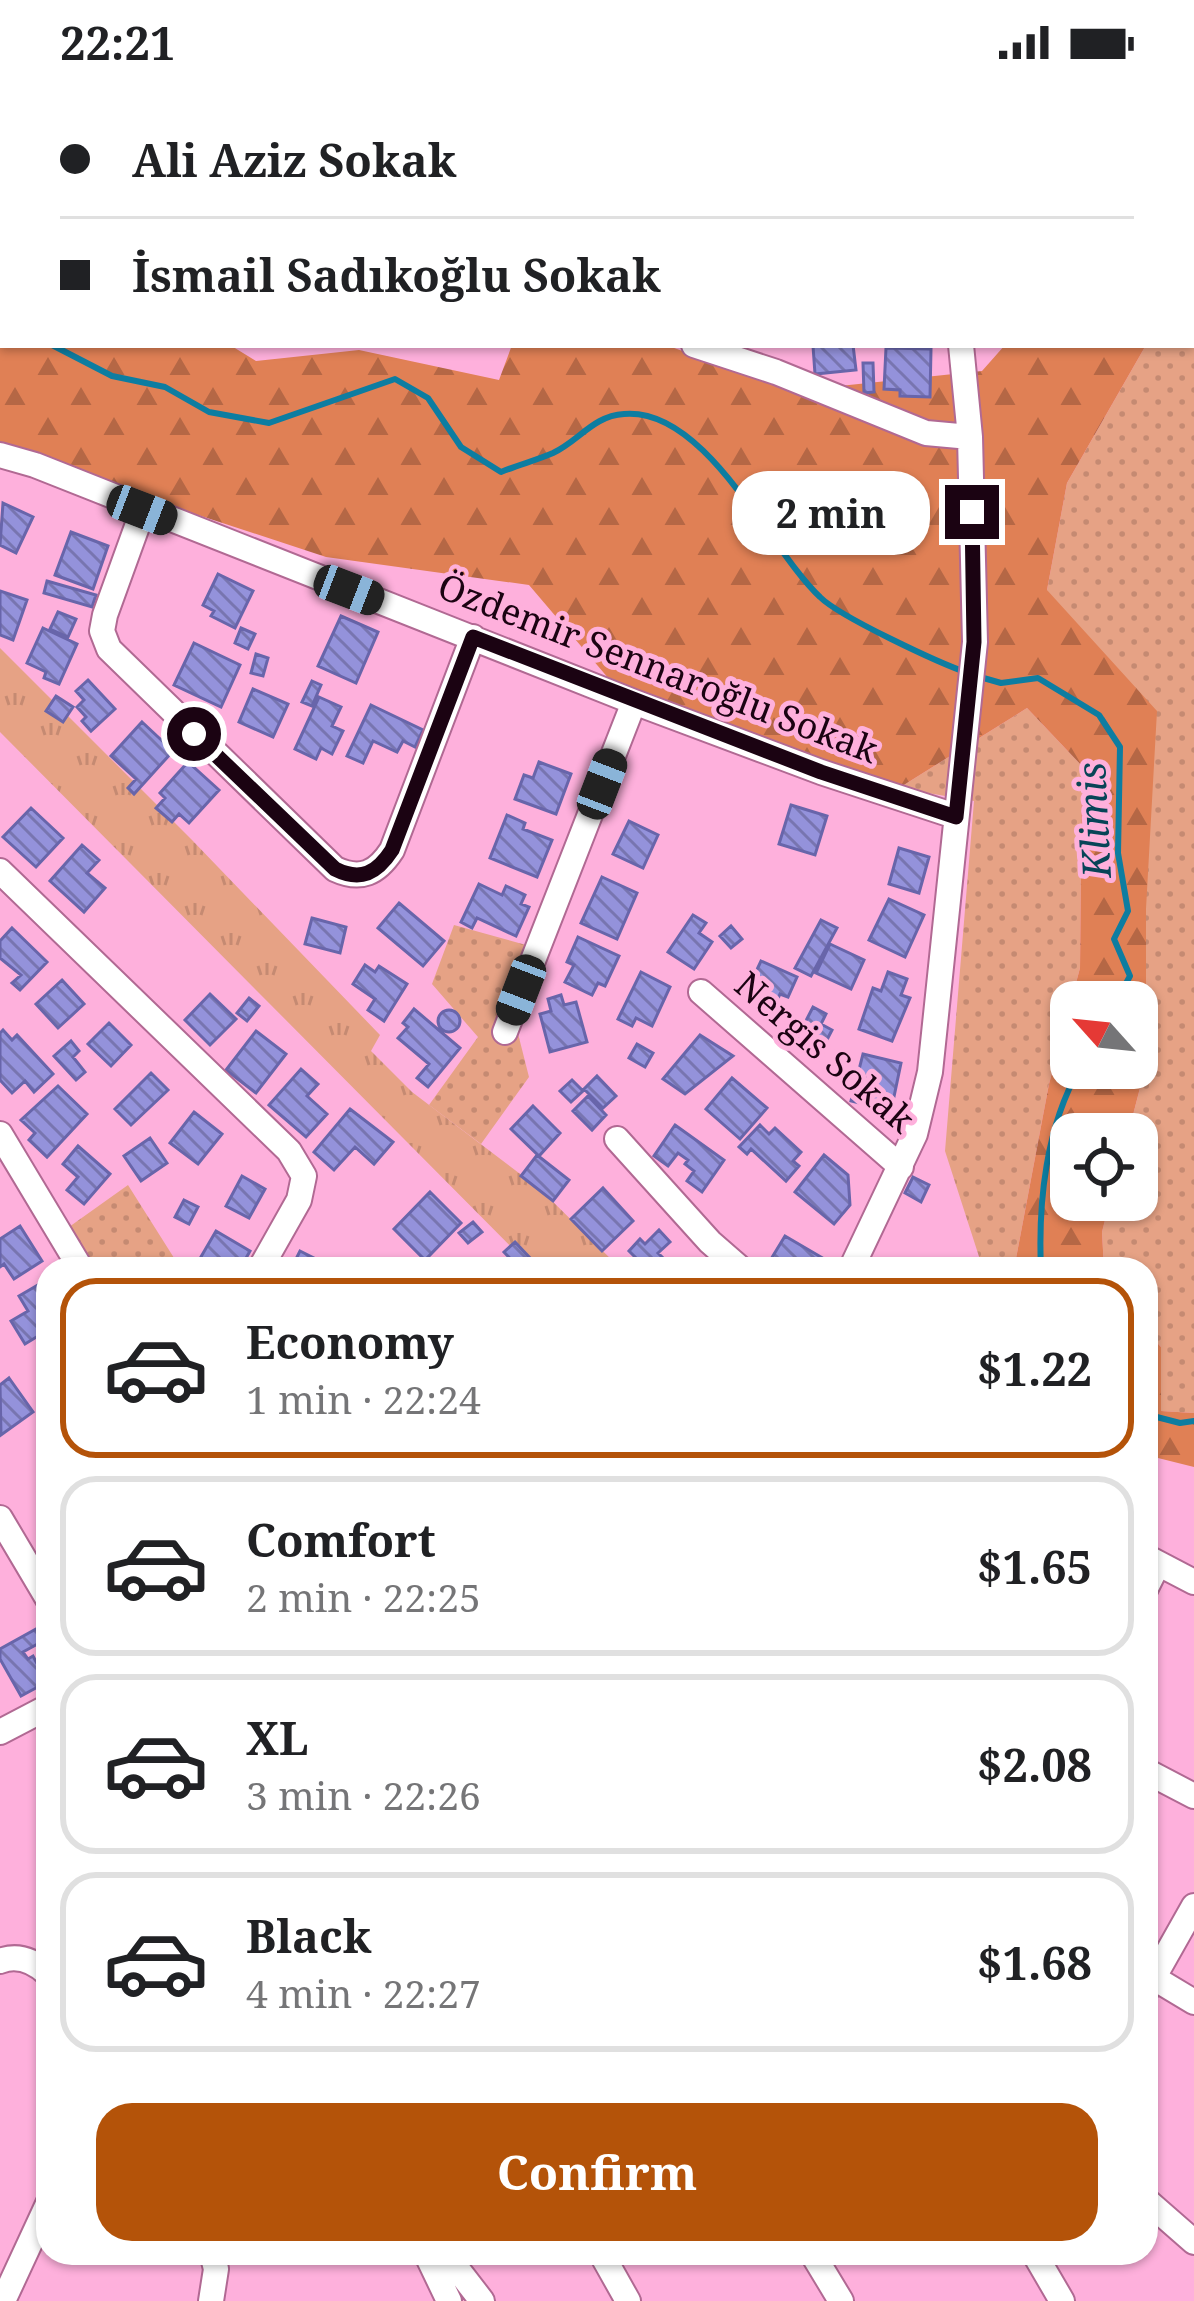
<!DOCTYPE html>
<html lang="en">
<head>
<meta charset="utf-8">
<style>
  :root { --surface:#fff; --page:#f6f6f6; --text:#202124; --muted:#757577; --line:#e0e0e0; --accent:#b45309 }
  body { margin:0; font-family:"Noto Serif",serif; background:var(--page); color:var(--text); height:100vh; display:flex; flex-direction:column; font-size:45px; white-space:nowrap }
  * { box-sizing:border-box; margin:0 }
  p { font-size:39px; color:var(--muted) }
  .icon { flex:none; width:66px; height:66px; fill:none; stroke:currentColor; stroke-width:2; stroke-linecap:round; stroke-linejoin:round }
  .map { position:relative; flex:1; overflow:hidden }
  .sheet { position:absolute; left:36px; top:1173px; width:1122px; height:1008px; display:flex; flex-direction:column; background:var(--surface); border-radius:36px; box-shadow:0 3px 9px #0004 }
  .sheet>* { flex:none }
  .banner { position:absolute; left:0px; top:0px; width:1194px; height:264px; box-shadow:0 3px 9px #0004; display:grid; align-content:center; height:264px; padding:0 60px; background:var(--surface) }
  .needle { width:78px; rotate:297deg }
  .controls { position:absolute; left:1050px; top:897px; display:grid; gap:24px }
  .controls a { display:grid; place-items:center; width:108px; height:108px; border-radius:24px; background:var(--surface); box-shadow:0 3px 9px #0004; font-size:60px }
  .end { position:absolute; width:54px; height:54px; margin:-27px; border:15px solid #1b0312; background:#fff; box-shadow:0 0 0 6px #fff }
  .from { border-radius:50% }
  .bubble { position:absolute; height:84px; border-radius:36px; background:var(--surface); box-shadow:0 3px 9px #0004; font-size:39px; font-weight:700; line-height:84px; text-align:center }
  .car { position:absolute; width:36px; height:72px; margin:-36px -18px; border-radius:15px; box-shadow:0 0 9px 3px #0007; background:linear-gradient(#222 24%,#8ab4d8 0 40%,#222 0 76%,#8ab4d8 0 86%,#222 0) }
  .banner b { display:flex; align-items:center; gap:42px; height:114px; font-size:45px }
  .banner b+b { border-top:3px solid var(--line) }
  .banner i { width:30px; height:30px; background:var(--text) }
  ul { padding:21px 0 0; list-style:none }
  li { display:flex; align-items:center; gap:36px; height:180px; margin:0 24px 18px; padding:0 36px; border:6px solid var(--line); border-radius:36px }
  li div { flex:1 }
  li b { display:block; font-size:45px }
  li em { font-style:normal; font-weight:700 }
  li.active { border-color:var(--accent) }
  li>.icon { width:108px; height:108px; stroke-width:1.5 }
  .action { display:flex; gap:24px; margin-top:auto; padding:24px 60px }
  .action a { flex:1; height:138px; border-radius:36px; background:var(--accent); color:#fff; font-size:48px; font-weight:700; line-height:138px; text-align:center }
  .status { display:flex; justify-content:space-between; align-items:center; height:84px; padding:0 60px; background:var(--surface); direction:ltr }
  .status svg { height:33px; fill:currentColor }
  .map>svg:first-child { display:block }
  .grass { fill:url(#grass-dots) }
  .forest { fill:url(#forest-firs); fill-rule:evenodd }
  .park { fill:url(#park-tufts) }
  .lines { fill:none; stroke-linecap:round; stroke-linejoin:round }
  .stream { stroke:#0d7da1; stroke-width:6 }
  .building { fill:url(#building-back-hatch); stroke:#6865aa; stroke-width:3 }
  .minor-casing { stroke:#b16993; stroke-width:28 }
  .minor { stroke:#fff; stroke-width:24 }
  .route { stroke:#1b0312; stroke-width:15 }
  .labels { text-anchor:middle; stroke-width:10; stroke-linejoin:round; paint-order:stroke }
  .street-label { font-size:36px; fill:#1b0312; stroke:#feb0dc }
  .water-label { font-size:39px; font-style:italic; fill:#074457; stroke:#feb0dc }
</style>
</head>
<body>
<div class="status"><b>22:21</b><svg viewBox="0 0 49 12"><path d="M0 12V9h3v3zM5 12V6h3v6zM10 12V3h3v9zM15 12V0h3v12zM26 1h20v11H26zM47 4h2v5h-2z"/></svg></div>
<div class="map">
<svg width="1194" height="2217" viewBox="0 0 1194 2217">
  <defs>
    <pattern id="grass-dots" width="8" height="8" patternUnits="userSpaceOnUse" patternTransform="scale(3)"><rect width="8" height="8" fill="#e6a285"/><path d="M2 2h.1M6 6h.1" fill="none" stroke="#c58a72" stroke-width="1.8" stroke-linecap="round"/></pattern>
    <pattern id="forest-firs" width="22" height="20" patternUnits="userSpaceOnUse" patternTransform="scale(3)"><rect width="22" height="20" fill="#e08055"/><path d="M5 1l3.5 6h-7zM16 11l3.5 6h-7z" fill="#b56745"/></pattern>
    <pattern id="park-tufts" width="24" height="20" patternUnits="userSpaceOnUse" patternTransform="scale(3)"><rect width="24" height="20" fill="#e6a285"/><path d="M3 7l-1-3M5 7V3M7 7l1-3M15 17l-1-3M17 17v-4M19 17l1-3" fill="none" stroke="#c58a72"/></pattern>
    <pattern id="building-back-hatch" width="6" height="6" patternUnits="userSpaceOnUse" patternTransform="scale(3)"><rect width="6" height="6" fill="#9492db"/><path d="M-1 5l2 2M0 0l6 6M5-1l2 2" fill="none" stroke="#7875b0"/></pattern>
  </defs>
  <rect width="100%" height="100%" fill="#feb0dc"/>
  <path class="grass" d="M 1194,177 L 1194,1329 L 1161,1327 L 1161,1263 L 1146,1247 L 1146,1185 L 1104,1185 L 1102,1148 L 1110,1116 L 1137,1116 L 1137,1050 L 1128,1050 L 1146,981 L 1146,825 L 1047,506 L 1067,399 L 1146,261 L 1191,261 Z
    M 1027,624 L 1082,682 L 1080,884 L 1049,1000 L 1014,1185 L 983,1185 L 945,1067 L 974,717 L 899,704 Z
    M 454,841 L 526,861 L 509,914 L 529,993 L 481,1060 L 429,1021 L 478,953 L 432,900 Z
    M 128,1101 L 181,1185 L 95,1185 L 69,1143 Z"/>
  <path class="forest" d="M 0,179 L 3,261 L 230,261 L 256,277 L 359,266 L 499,296 L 512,261 L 666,261 L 792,307 L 982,287 L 1005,261 L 1146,261 L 1067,399 L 1047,506 L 1157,627 L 1146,825 L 1146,981 L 1128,1050 L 1071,1050 L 1071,1116 L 1110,1116 L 1102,1148 L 1104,1185 L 1014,1185 L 1049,1000 L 1080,884 L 1082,682 L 1027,624 L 899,704 L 609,595 L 529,501 L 326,473 L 0,366 ZM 1071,918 L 1137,918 L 1137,984 L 1071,984 Z
    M 1146,1247 L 1161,1263 L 1161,1327 L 1194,1329 L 1194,1383 L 1146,1371 Z"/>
  <path class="park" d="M 0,564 L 192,756 L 380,951 L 371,967 L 412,1008 L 540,1105 L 621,1185 L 533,1185 L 0,648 Z"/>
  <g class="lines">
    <path class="stream" d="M 0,241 L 3,242
      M 52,261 L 112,292 L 165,303 L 209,328 L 269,339 L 395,295 L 428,314 L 461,363 L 501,388 C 518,381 537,376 553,369 C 580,356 593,332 624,330 C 706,323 769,465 820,513 C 840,533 939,579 968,589
      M 980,593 L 1001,599 L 1038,594 L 1099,631 L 1120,663 L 1118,769 L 1128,827 L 1114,855 L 1130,892 L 1116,918
      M 1041,1185 C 1038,1119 1046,1042 1080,984
      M 1146,1319 L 1149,1331 L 1180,1339 L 1194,1337"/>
  </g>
  <path class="building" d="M 853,261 L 856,286 L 815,290 L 813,262 Z
    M 886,264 L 931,265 L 930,313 L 900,312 L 900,306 L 884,305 Z
    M 863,279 L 873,279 L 874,308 L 864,309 Z
    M 3,419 L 33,433 L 16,469 L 0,461 Z
    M 71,448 L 108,462 L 93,505 L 55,491 Z
    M 218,490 L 253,507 L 235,544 L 211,532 L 214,527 L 203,521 Z
    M 47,497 L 96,511 L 92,523 L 44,509 Z
    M 0,507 L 27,516 L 13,556 L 0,551 Z
    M 58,528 L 76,535 L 68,553 L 50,545 Z
    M 341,532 L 378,548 L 356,599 L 318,582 Z
    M 43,544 L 77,560 L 59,600 L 44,594 L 46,588 L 27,579 Z
    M 241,544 L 255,550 L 248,565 L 235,559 Z
    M 194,559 L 240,581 L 221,623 L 174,601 Z
    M 256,570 L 268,574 L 263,592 L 251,589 Z
    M 88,596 L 115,625 L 91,647 L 82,637 L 86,633 L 77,623 L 84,616 L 76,607 Z
    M 312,597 L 321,601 L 312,622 L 302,618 Z
    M 253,605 L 288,620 L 273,653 L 239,638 Z
    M 56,612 L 73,623 L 63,638 L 46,627 Z
    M 319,613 L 341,623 L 332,642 L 343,647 L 332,670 L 321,664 L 316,675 L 295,665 Z
    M 371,621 L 423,646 L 415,663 L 403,657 L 397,668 L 373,657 L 363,679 L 347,672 Z
    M 142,638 L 173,667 L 134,710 L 128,704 L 136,695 L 111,672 Z
    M 188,678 L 219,706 L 189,739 L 179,730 L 172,738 L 156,724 L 165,714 L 160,709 Z
    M 539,678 L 571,690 L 556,730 L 515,715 L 524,691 L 533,694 Z
    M 791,721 L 827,732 L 815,771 L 779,760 Z
    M 31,724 L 63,754 L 36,783 L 3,753 Z
    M 507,731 L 525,739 L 523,745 L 552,756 L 537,793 L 490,774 Z
    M 629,737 L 658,751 L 643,784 L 613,770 Z
    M 82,761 L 99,776 L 87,789 L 105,804 L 84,828 L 50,797 Z
    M 899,764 L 929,773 L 919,809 L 889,800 Z
    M 602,793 L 637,809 L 617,855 L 581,839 Z
    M 479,800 L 502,811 L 506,802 L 525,811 L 521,820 L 529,823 L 516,852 L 477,834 L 472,844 L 461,838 Z
    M 889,815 L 924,831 L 905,873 L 869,856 Z
    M 399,819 L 444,857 L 423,882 L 378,844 Z
    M 693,831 L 706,839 L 699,849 L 712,858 L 694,885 L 668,868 Z
    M 312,834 L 346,843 L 340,869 L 305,860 Z
    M 821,836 L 837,844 L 811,892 L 795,884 Z
    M 731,842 L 742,855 L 731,864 L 720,852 Z
    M 12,844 L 47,878 L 20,906 L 12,899 L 21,891 L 0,874 L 0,857 Z
    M 578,853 L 619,872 L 605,902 L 598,899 L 592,911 L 565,898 L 574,881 L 567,878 Z
    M 830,860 L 864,876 L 851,905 L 816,889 Z
    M 761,877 L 797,893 L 788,913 L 780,910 L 774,924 L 745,911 Z
    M 365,881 L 375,888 L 379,882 L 407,900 L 384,937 L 368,926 L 375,915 L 353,900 Z
    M 641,888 L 670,903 L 652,942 L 636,934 L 632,942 L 618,935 Z
    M 888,888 L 907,895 L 901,911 L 910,914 L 892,957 L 859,945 L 873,904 L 881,907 Z
    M 62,896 L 84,920 L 58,944 L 36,920 Z
    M 210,910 L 236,935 L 210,961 L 185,936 Z
    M 561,911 L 564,921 L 576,918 L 587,958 L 550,968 L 540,930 L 551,927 L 548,915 Z
    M 249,914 L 259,922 L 247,937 L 237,929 Z
    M 813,923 L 826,930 L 821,940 L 832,946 L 817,975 L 793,962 Z
    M 414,925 L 460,964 L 428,1003 L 417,994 L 429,980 L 398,954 L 408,943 L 403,939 Z
    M438 937a11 11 0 1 1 22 0a11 11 0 1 1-22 0Z
    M 109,939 L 131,961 L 111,982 L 88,960 Z
    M 3,946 L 12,956 L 17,951 L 53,990 L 34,1008 L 25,997 L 12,1009 L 0,996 L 0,949 Z
    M 256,947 L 286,970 L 256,1009 L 226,986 Z
    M 700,951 L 733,972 L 685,1010 L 663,995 Z
    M 71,957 L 79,967 L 73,973 L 85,988 L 76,996 L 54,972 Z
    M 637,960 L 653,969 L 645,983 L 629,974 Z
    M 863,970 L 901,979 L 891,1027 L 851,1017 Z
    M 301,985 L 318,1000 L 307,1012 L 327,1030 L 306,1053 L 269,1021 Z
    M 151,989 L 168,1006 L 131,1041 L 115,1025 Z
    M 597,992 L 616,1012 L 603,1024 L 584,1005 Z
    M 732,994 L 767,1024 L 740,1055 L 706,1025 Z
    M 572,996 L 583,1007 L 571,1018 L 560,1007 Z
    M 58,1002 L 87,1030 L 47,1073 L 29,1056 L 35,1049 L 21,1036 Z
    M 588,1012 L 606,1031 L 592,1046 L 573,1027 Z
    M 533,1022 L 560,1049 L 539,1072 L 511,1045 Z
    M 350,1025 L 393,1058 L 374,1080 L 355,1063 L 334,1086 L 314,1068 Z
    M 194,1028 L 222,1050 L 198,1080 L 170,1059 Z
    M 675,1041 L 724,1076 L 702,1108 L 687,1097 L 694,1087 L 685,1080 L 688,1076 L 678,1069 L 668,1082 L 654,1072 Z
    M 760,1041 L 769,1050 L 775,1044 L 801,1068 L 793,1077 L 799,1082 L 786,1097 L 751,1065 L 747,1070 L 739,1063 Z
    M 150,1054 L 167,1079 L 141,1097 L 124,1072 Z
    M 78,1062 L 110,1090 L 84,1120 L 67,1106 L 78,1093 L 63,1080 Z
    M 537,1071 L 569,1096 L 553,1117 L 521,1092 Z
    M 824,1071 L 848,1091 L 850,1121 L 834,1140 L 795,1108 Z
    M 242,1092 L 265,1105 L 249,1134 L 226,1122 Z
    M 913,1093 L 929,1101 L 921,1118 L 905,1109 Z
    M 603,1104 L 633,1137 L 602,1167 L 571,1135 Z
    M 430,1108 L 461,1139 L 425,1176 L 394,1145 Z
    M 184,1116 L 198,1123 L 189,1140 L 175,1133 Z
    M 473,1138 L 482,1148 L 468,1159 L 459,1149 Z
    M 20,1142 L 42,1177 L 14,1195 L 4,1180 L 0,1183 L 0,1155 Z
    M 659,1146 L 670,1158 L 658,1169 L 670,1181 L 667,1185 L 625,1185 L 636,1174 L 629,1167 L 640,1155 L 645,1160 Z
    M 216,1147 L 250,1167 L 240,1185 L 195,1183 Z
    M 785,1152 L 826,1176 L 821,1185 L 765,1185 Z
    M 515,1158 L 530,1174 L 519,1184 L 504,1168 Z
    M 300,1167 L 336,1185 L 291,1185 Z
    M 48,1195 L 48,1246 L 25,1260 L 11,1237 L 28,1227 L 19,1212 Z
    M 9,1294 L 33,1328 L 1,1351 L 0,1301 Z
    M 36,1545 L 43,1557 L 23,1568 L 28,1575 L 33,1572 L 47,1598 L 21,1612 L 0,1575 L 0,1565 Z"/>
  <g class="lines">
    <g class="minor-casing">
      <path id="minor" d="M 651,0 L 655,3
        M 883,0 L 885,3
        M 59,3 L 64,0
        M 1191,103 L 1194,106
        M 694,261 L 776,288 L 926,349 L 970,353
        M 0,371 L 35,381 L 634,618 L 821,688 L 955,732
        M 143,426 L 105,531 L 102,547 L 109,565 L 335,785 C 361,797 377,789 392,766 L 473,553
        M 0,787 L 289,1067 L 304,1092 L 299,1116 L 260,1185
        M 701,908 L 901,1083
        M 505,948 L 634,618
        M 0,1050 L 81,1185
        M 617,1055 L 710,1158 L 741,1185
        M 851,1185 L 915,1050 L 930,988 L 975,558 L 970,353 L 961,261
        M 0,1434 L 48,1515
        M 1146,1473 L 1194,1498
        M 1146,1504 L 1158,1480
        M 0,1648 L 48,1623
        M 1146,1687 L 1194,1712
        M 0,1877 C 18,1870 34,1877 48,1890
        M 1154,1894 L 1194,1918
        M 1146,1907 L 1194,1822
        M 1146,2116 L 1194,2158
        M 426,2169 L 449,2217
        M 445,2169 L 482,2217
        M 601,2169 L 628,2217
        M 812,2169 L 841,2217
        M 1034,2169 L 1062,2217
        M 3,2217 L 48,2120
        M 211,2217 L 216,2185 L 212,2169"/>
    </g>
    <use href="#minor" class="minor"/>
  </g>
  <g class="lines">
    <path class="route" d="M 194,650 L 335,785 C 361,798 377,789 392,766 L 473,553 L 821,688 L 956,733 L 974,558 L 972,428"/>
  </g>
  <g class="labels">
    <g class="street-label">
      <text transform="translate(658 584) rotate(21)" y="13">Özdemir Sennaroğlu Sokak</text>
      <text transform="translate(825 968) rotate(41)" y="13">Nergis Sokak</text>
    </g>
    <g class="water-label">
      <text transform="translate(1094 736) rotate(-93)" y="14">Klimis</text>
    </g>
  </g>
</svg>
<div class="controls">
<a><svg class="needle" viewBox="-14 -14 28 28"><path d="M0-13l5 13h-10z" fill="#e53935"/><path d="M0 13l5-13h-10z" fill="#757577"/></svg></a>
<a><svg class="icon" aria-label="locate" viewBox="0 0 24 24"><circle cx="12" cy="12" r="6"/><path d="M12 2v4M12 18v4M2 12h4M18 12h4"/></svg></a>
</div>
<i class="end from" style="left:194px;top:650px"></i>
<i class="end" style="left:972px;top:428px"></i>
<div class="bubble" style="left:732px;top:387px;width:198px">2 min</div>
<i class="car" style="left:142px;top:426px;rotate:111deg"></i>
<i class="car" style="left:349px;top:506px;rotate:111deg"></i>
<i class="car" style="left:602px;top:700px;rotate:21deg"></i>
<i class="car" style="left:521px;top:906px;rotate:201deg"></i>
<div class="banner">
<b><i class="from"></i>Ali Aziz Sokak</b>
<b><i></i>İsmail Sadıkoğlu Sokak</b>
</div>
<section class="sheet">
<ul>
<li class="active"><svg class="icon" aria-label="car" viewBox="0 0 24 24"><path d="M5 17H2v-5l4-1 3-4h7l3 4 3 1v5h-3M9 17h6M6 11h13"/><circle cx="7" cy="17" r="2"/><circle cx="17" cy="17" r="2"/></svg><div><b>Economy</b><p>1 min · 22:24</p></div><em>$1.22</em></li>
<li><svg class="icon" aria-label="car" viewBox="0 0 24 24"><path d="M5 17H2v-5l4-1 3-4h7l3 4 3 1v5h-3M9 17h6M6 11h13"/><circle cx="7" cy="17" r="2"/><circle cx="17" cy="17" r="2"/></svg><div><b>Comfort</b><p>2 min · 22:25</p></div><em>$1.65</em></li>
<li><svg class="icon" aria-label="car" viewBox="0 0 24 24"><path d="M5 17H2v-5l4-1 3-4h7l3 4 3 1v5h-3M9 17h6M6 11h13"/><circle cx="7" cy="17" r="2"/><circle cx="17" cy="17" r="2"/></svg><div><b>XL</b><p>3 min · 22:26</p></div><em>$2.08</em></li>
<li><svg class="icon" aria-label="car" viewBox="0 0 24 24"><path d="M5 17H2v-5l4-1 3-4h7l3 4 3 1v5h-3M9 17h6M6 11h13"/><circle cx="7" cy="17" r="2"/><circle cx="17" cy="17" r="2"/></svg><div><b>Black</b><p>4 min · 22:27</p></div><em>$1.68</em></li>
</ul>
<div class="action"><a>Confirm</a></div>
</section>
</div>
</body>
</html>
